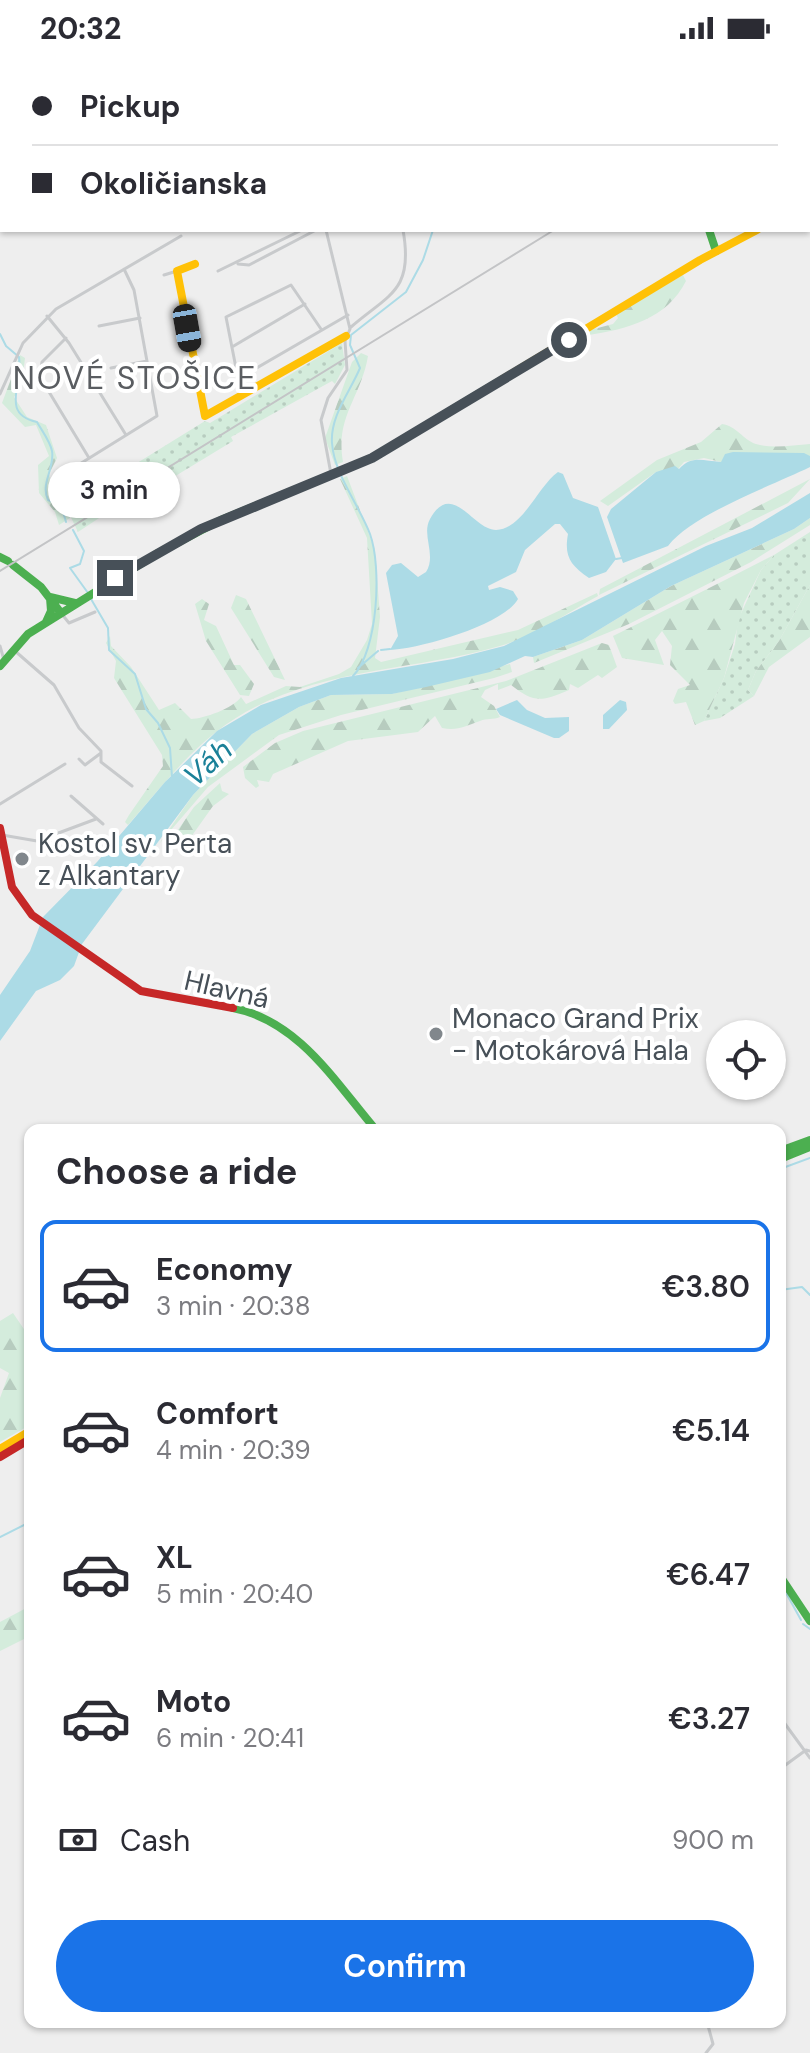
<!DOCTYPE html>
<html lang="en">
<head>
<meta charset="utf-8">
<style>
  :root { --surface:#fff; --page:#f7f7f7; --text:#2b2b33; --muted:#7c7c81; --line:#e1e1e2; --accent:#1a73e8 }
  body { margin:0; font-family:"DM Sans",sans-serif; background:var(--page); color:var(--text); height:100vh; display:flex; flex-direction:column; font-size:30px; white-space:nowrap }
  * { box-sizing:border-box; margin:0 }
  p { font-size:26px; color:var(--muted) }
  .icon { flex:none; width:44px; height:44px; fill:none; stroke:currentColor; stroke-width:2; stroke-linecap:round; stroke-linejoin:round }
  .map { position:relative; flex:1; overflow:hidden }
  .panel { position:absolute; left:24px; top:1068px; width:762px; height:904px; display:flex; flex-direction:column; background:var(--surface); border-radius:16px; box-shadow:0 2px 6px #0004 }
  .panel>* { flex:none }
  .guide { position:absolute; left:0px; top:0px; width:810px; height:176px; box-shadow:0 2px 6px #0004; display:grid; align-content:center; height:176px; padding:0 32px; background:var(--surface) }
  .tools { position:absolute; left:706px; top:964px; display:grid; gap:16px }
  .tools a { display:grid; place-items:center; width:80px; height:80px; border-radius:50%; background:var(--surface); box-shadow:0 2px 6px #0004; font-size:40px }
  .end { position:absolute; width:36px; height:36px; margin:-18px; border:10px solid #475058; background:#fff; box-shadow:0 0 0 4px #fff }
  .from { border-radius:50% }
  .bubble { position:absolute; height:56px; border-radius:28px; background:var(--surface); box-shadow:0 2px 6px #0004; font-size:26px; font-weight:600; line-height:56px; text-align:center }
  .car { position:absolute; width:24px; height:48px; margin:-24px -12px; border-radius:10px; box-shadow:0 0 6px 2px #0007; background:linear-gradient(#222 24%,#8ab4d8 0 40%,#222 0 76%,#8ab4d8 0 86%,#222 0) }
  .guide b { display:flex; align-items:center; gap:28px; height:76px; font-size:30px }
  .guide b+b { border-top:2px solid var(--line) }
  .guide i { width:20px; height:20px; background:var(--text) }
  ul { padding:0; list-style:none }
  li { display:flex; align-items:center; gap:24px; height:132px; margin:0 16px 12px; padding:0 16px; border:4px solid transparent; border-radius:16px }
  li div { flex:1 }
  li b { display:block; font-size:30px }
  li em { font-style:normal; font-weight:600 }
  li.current { border-color:var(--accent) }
  li>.icon { width:72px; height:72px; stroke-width:1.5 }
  h2 { padding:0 32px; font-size:36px; line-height:96px }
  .pay { display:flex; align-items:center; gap:20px; height:88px; padding:0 32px; font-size:30px }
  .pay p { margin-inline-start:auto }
  .primary-button { display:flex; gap:16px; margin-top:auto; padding:16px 32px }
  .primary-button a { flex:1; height:92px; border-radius:48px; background:var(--accent); color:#fff; font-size:32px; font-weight:600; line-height:92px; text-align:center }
  .status { display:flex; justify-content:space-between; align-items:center; height:56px; padding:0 40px; background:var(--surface); direction:ltr }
  .status svg { height:22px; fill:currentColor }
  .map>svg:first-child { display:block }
  .grass { fill:url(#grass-dots) }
  .forest { fill:url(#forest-firs) }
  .water { fill:#acdbe6 }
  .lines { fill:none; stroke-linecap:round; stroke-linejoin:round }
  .stream { stroke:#acdbe6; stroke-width:2 }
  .street { stroke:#c8cacc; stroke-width:3 }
  .fast { stroke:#4caf50; stroke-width:8 }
  .slow { stroke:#ffc107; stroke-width:8 }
  .jam { stroke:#c62828; stroke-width:8 }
  .rail { stroke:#c3c4c6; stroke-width:2 }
  .route { stroke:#475058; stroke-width:10 }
  .poi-dot { fill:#81878c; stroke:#fff; stroke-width:3 }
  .labels { text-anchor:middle; stroke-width:8; stroke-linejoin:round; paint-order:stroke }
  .poi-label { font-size:28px; fill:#475058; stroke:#fff; text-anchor:start }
  .street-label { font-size:28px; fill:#475058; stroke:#fff }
  .water-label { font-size:30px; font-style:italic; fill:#1a8098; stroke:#fff }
  .quarter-label { font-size:32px; letter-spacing:2px; fill:#5a5d61; stroke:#fff }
</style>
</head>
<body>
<div class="status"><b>20:32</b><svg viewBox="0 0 49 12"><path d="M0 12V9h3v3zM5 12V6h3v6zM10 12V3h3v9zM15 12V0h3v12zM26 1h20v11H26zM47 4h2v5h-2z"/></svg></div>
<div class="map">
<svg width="810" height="1997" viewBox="0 0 810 1997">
  <defs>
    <pattern id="grass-dots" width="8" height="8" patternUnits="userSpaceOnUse" patternTransform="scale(2)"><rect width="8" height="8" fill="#d4ecdc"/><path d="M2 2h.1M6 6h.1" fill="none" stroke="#b7ccbf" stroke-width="1.8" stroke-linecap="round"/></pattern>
    <pattern id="forest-firs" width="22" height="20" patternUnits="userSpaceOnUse" patternTransform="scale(2)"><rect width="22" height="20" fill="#d4ecdc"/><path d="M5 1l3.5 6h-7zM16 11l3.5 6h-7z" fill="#b7ccbf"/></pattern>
  </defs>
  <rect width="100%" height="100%" fill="#eee"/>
  <path class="grass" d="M 342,287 L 345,309 L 335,328 L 332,325 L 231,381 L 233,385 L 154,433 L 149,429 L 78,476 L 66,451 L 205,365 L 210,367 Z
    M 810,476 L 810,529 L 779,585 L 756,615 L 748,634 L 754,640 L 720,662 L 704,665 L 724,622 L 735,588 L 738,564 L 761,514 L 774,499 Z"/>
  <path class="forest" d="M 683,219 L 686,225 C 667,263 627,273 589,279 L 590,274 L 613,268 L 618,262 L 616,258 Z
    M 361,297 L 368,300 C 361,342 335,360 343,406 L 335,409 L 325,382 L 352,306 Z
    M 20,299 L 25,302 L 22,327 L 14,341 L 27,361 L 46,369 L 57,402 L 49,418 L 55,440 L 66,451 L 70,462 L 59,469 L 55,456 L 39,437 L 38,409 L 49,400 L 36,369 L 25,371 L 2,347 Z
    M 722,368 C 737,370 743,384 756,388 C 773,393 793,389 810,388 L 810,400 L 758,397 L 721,406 L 704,402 L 684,406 L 678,413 L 656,416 L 608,450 L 600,445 L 657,404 L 701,386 Z
    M 347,420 L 375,494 L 380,561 L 375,602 L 381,606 L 518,574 L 597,537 L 598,540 C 567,557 535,580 500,590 C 407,617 296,612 216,676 C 183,702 156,737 128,769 L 125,766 L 129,759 L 163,710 L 162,699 L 114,622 L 116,605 L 106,587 L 110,580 L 111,590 L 131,611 L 159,654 L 175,647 L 191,663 C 203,663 234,652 241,641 L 246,648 L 286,630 L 300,631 L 339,618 L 351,611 L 367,584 L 372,568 L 367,482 L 340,423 Z
    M 810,423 L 788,447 L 599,539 L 600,533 Z
    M 810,462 L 810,469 L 751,506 L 629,568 L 534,607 L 533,601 L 582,584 L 671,530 L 794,473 Z
    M 774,499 L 761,514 L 744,547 L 724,622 L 704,665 L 695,669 L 686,646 L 675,648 L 673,645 L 678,633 L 690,629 L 670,609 L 672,590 L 662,575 L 655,584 L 664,609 L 622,602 L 613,580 C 667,554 721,526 774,499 Z
    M 810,529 L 810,581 L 769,611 L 754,640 L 748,634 L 756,615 L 779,585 Z
    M 236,539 L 246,543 L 285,624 L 274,621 L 231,552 Z
    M 202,543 L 209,548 L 204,564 L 216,570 L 234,609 L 240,609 L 254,628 L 249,640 L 240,639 L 206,585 L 195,548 Z
    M 602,587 L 609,589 L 617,611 L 602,622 L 598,619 L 578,632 L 570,628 L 569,634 C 541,646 534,647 511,629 L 498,634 L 498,628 L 485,634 L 481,641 L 494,650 L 500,661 C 493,664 487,662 480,665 C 465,670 458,675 442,672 L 435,660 L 418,676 L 348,685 L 273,718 L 269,726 L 257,724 L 259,730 L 256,732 L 245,722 L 243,711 L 275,687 L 303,675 L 506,625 Z
    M 510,608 L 512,616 L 494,622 L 341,659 L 279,679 L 208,731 L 159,788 L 193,739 L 252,678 L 299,651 L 331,639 L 392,638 Z
    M 220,727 L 222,735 L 229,738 L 213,750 L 186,788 L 168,788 L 194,751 Z
    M 13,1257 L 30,1282 L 30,1369 L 0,1386 L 0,1342 L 9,1317 L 0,1312 L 0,1265 Z
    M 30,1550 L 30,1580 L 0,1595 L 0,1566 Z"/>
  <path class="water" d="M 733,396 L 804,397 L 810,400 L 810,411 C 771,430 691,459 668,490 L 623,507 L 607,461 L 611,453 L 656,416 L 675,410 L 679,413 C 692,399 703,405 721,406 L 725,398 Z
    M 558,416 L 563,418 L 573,442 L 598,451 L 616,503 L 606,516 L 589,522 C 570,509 564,500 568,478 L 560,468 L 555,468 L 525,494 L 516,516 L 488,530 L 489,534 L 500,531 L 513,535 L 518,543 C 504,569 419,593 390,594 L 398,580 L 386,517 L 392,509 L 401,507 L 418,521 L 426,516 C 437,499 421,479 430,463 C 452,423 473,474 496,474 C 523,473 538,430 558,416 Z
    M 810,437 L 810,462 L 794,473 L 671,530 L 582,584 L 533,601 L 525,600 L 490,616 L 426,631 L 392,638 L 331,639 L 299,651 L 252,678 L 193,739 L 82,888 L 74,910 L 60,924 L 36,935 L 0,985 L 0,939 L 30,895 L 43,861 L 97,806 L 165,726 L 217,675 L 261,649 L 341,622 L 453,603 L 504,590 L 706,490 L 752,472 Z
    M 517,644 L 527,654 L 545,662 L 569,661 L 569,675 L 559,682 L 554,682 L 500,659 L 496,653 Z
    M 620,644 L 626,646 L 627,654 L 609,673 L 603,673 L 603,659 Z"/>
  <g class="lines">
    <path class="stream" d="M 431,0 L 431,2
      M 0,278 L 6,290 L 19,301 C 23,329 0,358 37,366 C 42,375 50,385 52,395 C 55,413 40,427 48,444 L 61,449 L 66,466
      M 73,474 L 84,495 L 80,508 L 70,512 L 88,537
      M 616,503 L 622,502
      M 91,543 L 108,572 L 109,594 L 135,618 L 146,653 L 158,667 L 170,692 L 172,721
      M 381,594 L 390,593
      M 358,612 L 378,595
      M 353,620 C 378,595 382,511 370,478 C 359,449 334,418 332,387 C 330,360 350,336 360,312 L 350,289 L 351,279 L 406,236 L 423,204 L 433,174
      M 780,1113 L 810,1102
      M 780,1234 L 802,1231 L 810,1239
      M 0,1481 L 30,1466
      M 780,1526 L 801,1564
      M 803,1568 L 810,1573"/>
    <path class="street" d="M 400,0 L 400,2
      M 326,174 L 350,273 L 345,285 L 347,314 L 328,342 L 321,364 L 331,418
      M 238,208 L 249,209 L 316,174
      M 218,215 L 302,174
      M 164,219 L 177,215
      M 47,260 L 69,287 L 126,379
      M 99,270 L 140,262
      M 351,271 C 389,238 414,235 403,174
      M 321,273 L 291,229 L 226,261 L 237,317 L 241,321 L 348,259
      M 66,282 L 42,306 L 40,321 L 89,402
      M 232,291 L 305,248
      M 111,312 L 147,305
      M 0,338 L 23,287 L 56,253 L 181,180
      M 62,419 L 157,360 L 134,234 L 124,213
      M 61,557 L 69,567 L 95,556
      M 0,590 L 4,604
      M 15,595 L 54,629 L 79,672 L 101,695 L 101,706 L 132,730
      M 79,703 L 85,709 L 101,697
      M 71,740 L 103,768
      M 0,748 L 65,708
      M 2,779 L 37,785 L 96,763
      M 780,1661 L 810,1702
      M 780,1713 L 806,1694 L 810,1695
      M 706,1997 L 713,1988 L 707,1966"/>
    <path class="fast" d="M 715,0 L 715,2
      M 808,154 L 810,154
      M 709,174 L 716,195
      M 0,501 L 8,505
      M 13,509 L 41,531 L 61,557
      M 50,541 L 75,547
      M 46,566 L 51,555 L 50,542
      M 0,610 L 28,578 L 158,497 L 221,464 L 372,402 L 503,323
      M 233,952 C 299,965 335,1026 376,1074
      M 780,1095 L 810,1084
      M 780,1103 L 810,1091
      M 780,1520 L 810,1565"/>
    <path class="slow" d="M 195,208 L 177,215 L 205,360 L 346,280
      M 503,323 L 700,204 L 757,174
      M 0,1393 L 30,1375"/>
    <path class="jam" d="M 0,772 L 12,831 L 32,859 L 141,935 L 233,952
      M 0,1401 L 30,1383"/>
    <path class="rail" d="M 808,63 L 810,63
      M 0,515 L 554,174"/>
  </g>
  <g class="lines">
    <path class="route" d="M 115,522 L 201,473 L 372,402 L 569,284"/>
  </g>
  <g class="poi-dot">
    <circle cx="22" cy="803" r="8"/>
    <circle cx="436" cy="978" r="8"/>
  </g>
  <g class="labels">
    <g class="poi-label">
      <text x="38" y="797">Kostol sv. Perta<tspan x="38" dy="32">z Alkantary</tspan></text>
      <text x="452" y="972">Monaco Grand Prix<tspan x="452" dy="32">- Motokárová Hala</tspan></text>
    </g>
    <g class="street-label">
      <text transform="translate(227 933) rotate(13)" y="10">Hlavná</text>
    </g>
    <g class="water-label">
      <text transform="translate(208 707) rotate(-42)" y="10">Váh</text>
    </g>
    <g class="quarter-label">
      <text x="135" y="333">NOVÉ STOŠICE</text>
    </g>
  </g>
</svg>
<div class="tools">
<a><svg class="icon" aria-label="locate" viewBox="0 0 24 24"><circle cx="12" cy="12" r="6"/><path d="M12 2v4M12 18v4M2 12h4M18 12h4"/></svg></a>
</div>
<i class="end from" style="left:569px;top:284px"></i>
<i class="end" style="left:115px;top:522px"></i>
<div class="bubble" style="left:48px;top:406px;width:132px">3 min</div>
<i class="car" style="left:187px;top:272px;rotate:170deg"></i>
<div class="guide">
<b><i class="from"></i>Pickup</b>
<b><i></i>Okoličianska</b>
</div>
<section class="panel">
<h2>Choose a ride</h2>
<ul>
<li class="current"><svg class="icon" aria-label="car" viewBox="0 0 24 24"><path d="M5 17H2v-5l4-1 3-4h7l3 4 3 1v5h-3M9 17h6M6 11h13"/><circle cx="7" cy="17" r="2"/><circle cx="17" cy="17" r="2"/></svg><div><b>Economy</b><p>3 min · 20:38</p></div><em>€3.80</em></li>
<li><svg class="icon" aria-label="car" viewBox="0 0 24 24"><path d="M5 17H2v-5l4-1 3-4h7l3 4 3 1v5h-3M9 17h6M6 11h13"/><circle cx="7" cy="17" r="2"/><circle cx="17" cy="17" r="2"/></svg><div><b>Comfort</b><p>4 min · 20:39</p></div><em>€5.14</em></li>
<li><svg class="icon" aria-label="car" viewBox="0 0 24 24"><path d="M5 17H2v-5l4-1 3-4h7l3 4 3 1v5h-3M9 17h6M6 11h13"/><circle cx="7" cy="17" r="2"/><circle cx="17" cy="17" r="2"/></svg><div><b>XL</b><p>5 min · 20:40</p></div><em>€6.47</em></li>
<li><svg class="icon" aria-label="car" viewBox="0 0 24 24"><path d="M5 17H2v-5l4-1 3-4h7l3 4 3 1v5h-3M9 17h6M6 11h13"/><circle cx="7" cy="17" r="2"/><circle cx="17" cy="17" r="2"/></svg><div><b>Moto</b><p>6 min · 20:41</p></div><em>€3.27</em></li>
</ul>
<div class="pay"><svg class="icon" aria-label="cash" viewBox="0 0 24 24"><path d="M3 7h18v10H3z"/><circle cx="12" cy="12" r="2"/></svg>Cash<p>900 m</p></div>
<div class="primary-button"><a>Confirm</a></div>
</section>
</div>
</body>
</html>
